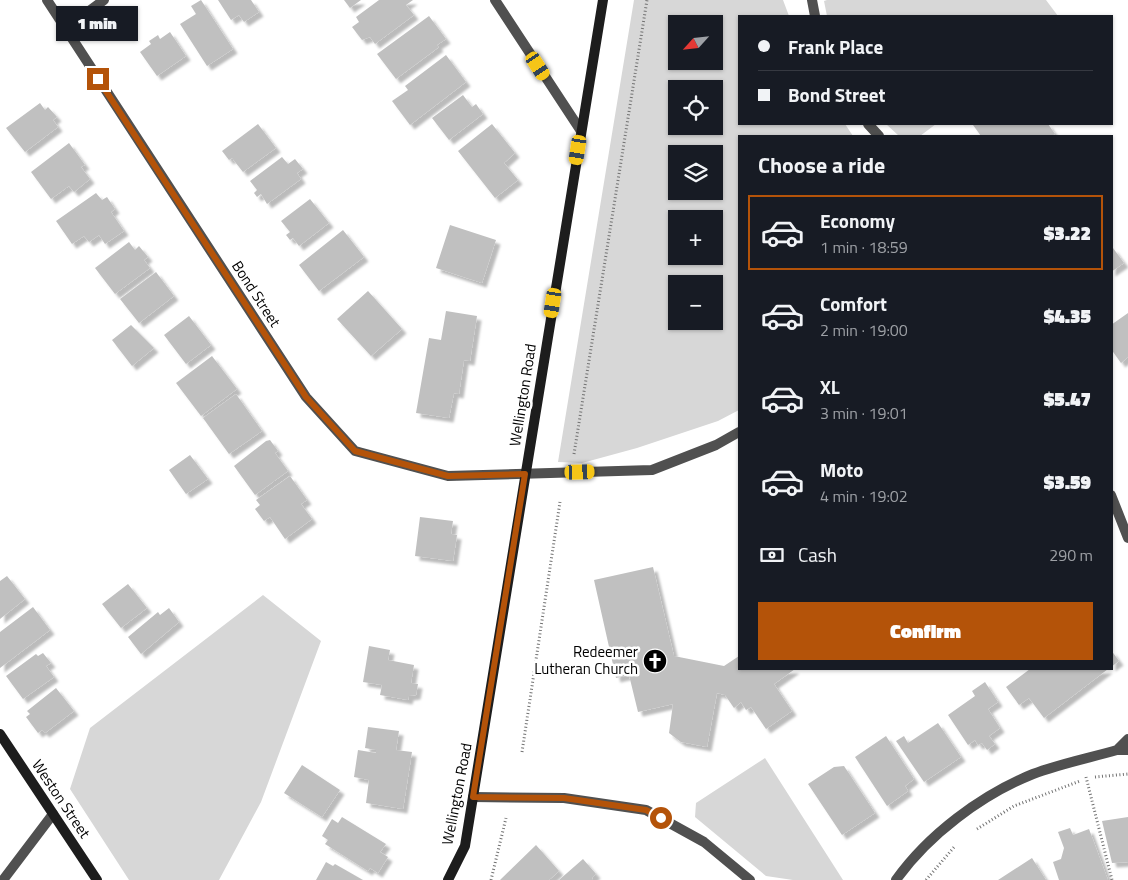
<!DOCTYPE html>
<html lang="en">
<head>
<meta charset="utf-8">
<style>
  :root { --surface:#171b24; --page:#20242c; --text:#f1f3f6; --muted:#9ea1a6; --line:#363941; --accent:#b45309 }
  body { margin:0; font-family:"Titillium Web",sans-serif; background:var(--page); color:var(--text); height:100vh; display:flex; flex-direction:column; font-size:19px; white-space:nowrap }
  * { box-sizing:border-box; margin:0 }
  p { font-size:16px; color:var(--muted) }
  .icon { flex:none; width:28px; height:28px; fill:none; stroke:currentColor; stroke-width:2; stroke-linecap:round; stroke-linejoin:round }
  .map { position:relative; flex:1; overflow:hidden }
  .drawer { position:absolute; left:738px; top:135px; width:375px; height:535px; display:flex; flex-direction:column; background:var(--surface); border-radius:0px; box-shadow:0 1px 4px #0004 }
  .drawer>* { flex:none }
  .banner { position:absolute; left:738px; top:15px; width:375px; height:110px; border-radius:0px; box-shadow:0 1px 4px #0004; display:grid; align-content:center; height:110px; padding:0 20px; background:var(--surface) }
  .needle { width:32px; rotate:243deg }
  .controls { position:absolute; left:668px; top:15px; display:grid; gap:10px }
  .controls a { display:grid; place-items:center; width:55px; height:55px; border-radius:0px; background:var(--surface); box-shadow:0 1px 4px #0004; font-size:25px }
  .end { position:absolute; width:22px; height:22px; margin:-11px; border:6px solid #b45309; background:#fff; box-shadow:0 0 0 2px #fff }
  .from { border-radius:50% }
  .bubble { position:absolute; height:35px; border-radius:0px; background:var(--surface); box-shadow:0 1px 4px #0004; font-size:16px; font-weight:800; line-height:35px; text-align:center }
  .car { position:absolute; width:15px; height:30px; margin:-15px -8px; border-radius:6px; box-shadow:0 0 4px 1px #0007; background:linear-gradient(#f5c518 24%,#345 0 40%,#f5c518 0 76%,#345 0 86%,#f5c518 0) }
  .banner b { display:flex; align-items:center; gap:18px; height:48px; font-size:19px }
  .banner b+b { border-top:1px solid var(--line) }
  .banner i { width:12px; height:12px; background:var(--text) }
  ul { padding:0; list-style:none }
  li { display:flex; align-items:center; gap:15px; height:75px; margin:0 10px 8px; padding:0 10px; border:2px solid transparent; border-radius:0px }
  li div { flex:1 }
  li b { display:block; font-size:19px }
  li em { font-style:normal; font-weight:800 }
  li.on { border-color:var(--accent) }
  li>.icon { width:45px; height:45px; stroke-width:1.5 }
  h2 { padding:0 20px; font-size:22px; line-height:60px }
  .pay { display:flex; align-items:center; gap:12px; height:55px; padding:0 20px; font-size:19px }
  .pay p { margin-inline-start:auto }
  .button { display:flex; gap:10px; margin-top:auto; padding:10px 20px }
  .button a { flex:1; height:58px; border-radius:0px; background:var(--accent); color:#fff; font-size:20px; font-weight:800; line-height:58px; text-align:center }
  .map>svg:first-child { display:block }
  .green { fill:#d7d7d7; fill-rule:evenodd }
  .building { fill:#c0c0c0; filter:url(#shadow) }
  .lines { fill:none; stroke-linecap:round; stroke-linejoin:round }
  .path { stroke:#727272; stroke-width:3; stroke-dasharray:1 2.5; stroke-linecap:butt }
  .lane { stroke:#505050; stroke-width:10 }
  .street { stroke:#505050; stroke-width:10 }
  .secondary { stroke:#1d1d1d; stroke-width:10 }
  .route { stroke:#b45309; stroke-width:6 }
  .labels { text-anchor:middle; stroke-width:5; stroke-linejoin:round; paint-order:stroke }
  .street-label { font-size:15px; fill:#000; stroke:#fff }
  .poi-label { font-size:15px; fill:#000; stroke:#fff; text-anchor:end }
</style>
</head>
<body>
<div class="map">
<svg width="1128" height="880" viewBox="0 0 1128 880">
  <defs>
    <filter id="shadow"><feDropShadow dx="4.5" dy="4.5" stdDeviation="1" flood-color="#0004"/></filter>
  </defs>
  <rect width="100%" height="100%" fill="#fff"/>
  <path class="green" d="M 634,0 L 783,0 L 789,16 L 739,16 L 739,124 L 845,124 L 853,136 L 739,136 L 739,410 L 718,421 L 637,448 L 582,463 L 558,462 ZM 676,24 L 714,24 L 714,61 L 676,61 ZM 676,89 L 714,89 L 714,126 L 676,126 ZM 676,154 L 714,154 L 714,191 L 676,191 ZM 676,219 L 714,219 L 714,256 L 676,256 ZM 676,284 L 714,284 L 714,321 L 676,321 Z
    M 827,0 L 1046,0 L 1058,16 L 827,16 L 824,1 Z
    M 886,124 L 936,124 L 920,136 L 899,136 Z
    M 263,595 L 321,641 L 261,802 L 219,880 L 129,880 L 70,789 L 90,728 Z
    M 765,758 L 843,880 L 793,880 L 766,876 L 695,817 L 696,803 Z"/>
  <path class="building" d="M 201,0 L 233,49 L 207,66 L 180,24 L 196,14 L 191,6 Z
    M 218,0 L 251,0 L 259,12 L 244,22 L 239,15 L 231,20 Z
    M 344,0 L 361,0 L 350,8 Z
    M 379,0 L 413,0 L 406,5 L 414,15 L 375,44 L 370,37 L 362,40 L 352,27 L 359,22 L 356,17 Z
    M 429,16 L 446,39 L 437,45 L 439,47 L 396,79 L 377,54 Z
    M 170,32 L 186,56 L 157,76 L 140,52 L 151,44 L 149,41 L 158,35 L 160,39 Z
    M 446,55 L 466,82 L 410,125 L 392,101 L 408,90 L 405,86 Z
    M 463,95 L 472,107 L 476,104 L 483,114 L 449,140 L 432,118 Z
    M 40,103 L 45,110 L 48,107 L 57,117 L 53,120 L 58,127 L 25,152 L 6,128 Z
    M 258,124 L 276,148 L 243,172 L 232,158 L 229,160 L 222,151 Z
    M 492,124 L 515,153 L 504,163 L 518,180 L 495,198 L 458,151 Z
    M 974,124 L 1048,124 L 1055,134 L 1051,136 L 981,136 L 973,125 Z
    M 69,143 L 85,165 L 81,167 L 90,179 L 74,192 L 69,186 L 51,199 L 31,172 Z
    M 282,157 L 288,164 L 295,159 L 303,169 L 297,173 L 301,179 L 267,204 L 261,194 L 257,197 L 254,193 L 257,190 L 250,181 Z
    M 96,193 L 102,200 L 107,197 L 115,209 L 111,212 L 124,231 L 105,244 L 99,235 L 89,242 L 84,236 L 72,244 L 56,221 Z
    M 310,199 L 329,223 L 299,246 L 293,238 L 290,240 L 286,235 L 290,232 L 281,221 Z
    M 450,225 L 496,240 L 482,283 L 436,268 Z
    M 343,230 L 364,257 L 319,291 L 299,265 Z
    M 129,242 L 135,250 L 139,246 L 148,257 L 144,260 L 150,268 L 115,294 L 95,268 Z
    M 1113,248 L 1124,263 L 1111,272 L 1111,250 Z
    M 156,272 L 174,296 L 139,323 L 120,299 Z
    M 368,291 L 402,329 L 371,356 L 337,319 Z
    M 446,311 L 477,316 L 470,361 L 464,360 L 459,394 L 454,393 L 449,418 L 416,413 L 429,338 L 441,340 Z
    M 1128,313 L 1128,357 L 1121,363 L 1111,349 L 1111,325 Z
    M 189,316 L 211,345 L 186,364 L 164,335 Z
    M 131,325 L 154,348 L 132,366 L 112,340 Z
    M 212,356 L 237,389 L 201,416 L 176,383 Z
    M 236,394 L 262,431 L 229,454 L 203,418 Z
    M 270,440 L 278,451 L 275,453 L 288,471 L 255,495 L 234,466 L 266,441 Z
    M 190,455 L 208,479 L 186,494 L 169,470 Z
    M 290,476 L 307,500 L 301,504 L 312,519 L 285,539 L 270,517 L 264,521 L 255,509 L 260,505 L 256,500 Z
    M 420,517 L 453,521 L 451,534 L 457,535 L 453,561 L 415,556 Z
    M 653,567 L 674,656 L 724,666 L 739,656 L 739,669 L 795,669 L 774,684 L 792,711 L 766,729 L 751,707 L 746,710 L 741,702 L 734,708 L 725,695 L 717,693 L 707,747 L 681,742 L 669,733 L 673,704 L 638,712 L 629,675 L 616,678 L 594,580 Z
    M 7,576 L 25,599 L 0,619 L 0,581 Z
    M 128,584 L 147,608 L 121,628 L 102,604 Z
    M 33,607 L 50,630 L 0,668 L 0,632 Z
    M 169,608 L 179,622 L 141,654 L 128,637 L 158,612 L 160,615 Z
    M 369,646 L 390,650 L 388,660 L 414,665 L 411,683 L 418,684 L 416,695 L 409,696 L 408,700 L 380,695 L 382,685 L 363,682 Z
    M 1111,650 L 1119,661 L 1111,667 Z
    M 43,653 L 51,663 L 46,666 L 54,677 L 23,699 L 6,676 L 36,654 L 38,656 Z
    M 1030,669 L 1108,669 L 1044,718 L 1029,698 L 1019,705 L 1006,687 Z
    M 985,682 L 998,702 L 988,709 L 1000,728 L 989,736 L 995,744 L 987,750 L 982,743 L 978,745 L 975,740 L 968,745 L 948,715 L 975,696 L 972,691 Z
    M 56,688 L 74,711 L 45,733 L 42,730 L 38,733 L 26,717 L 30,714 L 27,711 Z
    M 938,723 L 961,757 L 924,782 L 896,741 L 904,736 L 908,743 Z
    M 368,727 L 399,731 L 396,750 L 412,752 L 403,809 L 366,803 L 369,780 L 354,777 L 358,750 L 376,753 L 376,750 L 365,748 Z
    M 886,736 L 914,779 L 905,786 L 908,791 L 887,806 L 855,757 Z
    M 302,765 L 340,790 L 322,817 L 284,793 Z
    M 844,766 L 875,813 L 842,835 L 808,784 L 834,767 Z
    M 342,817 L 386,844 L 380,852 L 388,857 L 378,873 L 370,868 L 368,871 L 325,844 L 328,840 L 322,836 L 332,819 L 338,823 Z
    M 1128,817 L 1128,862 L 1112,863 L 1102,821 Z
    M 1070,828 L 1073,835 L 1089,829 L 1108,880 L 1059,880 L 1053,862 L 1061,859 L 1064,848 L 1058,832 Z
    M 536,845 L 559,871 L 549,880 L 500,880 Z
    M 1032,858 L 1046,880 L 998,880 Z
    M 583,859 L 596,874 L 592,878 L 593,880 L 559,880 Z
    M 326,862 L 333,866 L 335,864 L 363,880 L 316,880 Z"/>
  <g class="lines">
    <path class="path" d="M 574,454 L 647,0
      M 522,752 L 560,502
      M 1086,777 L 1112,880
      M 1095,777 L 1128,774
      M 977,829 L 1014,806 L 1080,781
      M 491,880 L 506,818
      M 926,880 L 955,846"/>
    <path class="lane" d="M 3,880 L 53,814"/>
    <path class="street" d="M 47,0 L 306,397 L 355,451 L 448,476 L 652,470 L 716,445 L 739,432
      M 495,0 L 581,131
      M 812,0 L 815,16
      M 65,29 L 104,0
      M 868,124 L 879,136
      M 1111,495 L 1128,538
      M 1117,750 L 1128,739
      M 473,797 L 564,798 L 646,810 L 704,842 L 750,880
      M 896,880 C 928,835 981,795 1033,774 C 1059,764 1089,758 1117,750 L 1128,750"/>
    <path class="secondary" d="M 0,734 L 97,880
      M 448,880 L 465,846 L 603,0"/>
  </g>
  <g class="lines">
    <path class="route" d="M 98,79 L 306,397 L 355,451 L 448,476 L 525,474 L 473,797 L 564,798 L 646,810 L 661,818"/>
  </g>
  <defs>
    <g id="church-disc" transform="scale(1.25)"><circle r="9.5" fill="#000" stroke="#fff"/><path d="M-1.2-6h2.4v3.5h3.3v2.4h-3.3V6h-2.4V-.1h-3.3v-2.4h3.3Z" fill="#fff"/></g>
  </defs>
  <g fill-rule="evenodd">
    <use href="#church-disc" x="655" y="661"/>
  </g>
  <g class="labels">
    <g class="street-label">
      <text transform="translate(256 294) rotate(57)" y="5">Bond Street</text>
      <text transform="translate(523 395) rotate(-81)" y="5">Wellington Road</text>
      <text transform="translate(457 794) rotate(-79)" y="5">Wellington Road</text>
      <text transform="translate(61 799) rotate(56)" y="5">Weston Street</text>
    </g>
    <g class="poi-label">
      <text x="638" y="657">Redeemer<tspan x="638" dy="17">Lutheran Church</tspan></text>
    </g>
  </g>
</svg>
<div class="controls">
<a><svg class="needle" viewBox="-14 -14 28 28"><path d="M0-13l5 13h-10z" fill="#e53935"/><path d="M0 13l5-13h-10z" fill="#9ea1a6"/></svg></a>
<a><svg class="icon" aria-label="locate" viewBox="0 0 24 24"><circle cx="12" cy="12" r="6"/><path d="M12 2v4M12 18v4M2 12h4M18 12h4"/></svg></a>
<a><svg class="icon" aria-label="layers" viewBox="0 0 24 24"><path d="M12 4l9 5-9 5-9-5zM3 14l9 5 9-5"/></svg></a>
<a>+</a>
<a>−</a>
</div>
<i class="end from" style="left:661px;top:818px"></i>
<i class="end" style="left:98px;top:79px"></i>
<div class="bubble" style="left:56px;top:6px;width:82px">1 min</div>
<i class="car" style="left:538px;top:66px;rotate:147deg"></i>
<i class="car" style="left:578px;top:150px;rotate:189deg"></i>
<i class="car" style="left:553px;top:303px;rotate:189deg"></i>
<i class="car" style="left:580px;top:472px;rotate:88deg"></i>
<div class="banner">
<b><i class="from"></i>Frank Place</b>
<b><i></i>Bond Street</b>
</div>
<section class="drawer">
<h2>Choose a ride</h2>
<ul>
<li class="on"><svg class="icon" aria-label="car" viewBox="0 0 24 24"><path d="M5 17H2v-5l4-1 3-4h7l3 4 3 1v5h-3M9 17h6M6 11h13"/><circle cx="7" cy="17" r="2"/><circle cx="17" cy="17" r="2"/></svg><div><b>Economy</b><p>1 min · 18:59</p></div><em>$3.22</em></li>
<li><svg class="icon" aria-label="car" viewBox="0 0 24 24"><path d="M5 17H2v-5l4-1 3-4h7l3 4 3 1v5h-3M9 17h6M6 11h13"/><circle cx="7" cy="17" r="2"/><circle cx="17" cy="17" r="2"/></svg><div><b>Comfort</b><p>2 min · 19:00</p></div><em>$4.35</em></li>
<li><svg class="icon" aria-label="car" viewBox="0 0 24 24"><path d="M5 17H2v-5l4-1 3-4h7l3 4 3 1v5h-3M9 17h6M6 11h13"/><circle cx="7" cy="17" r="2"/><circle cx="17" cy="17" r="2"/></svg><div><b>XL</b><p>3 min · 19:01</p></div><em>$5.47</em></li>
<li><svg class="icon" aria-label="car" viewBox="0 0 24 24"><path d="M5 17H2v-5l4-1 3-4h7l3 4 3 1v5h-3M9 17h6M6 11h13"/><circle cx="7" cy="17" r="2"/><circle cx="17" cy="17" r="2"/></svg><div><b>Moto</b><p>4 min · 19:02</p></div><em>$3.59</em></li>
</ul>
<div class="pay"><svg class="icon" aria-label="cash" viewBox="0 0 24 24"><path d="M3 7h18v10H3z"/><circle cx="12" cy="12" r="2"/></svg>Cash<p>290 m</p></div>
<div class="button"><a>Confirm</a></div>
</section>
</div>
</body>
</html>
